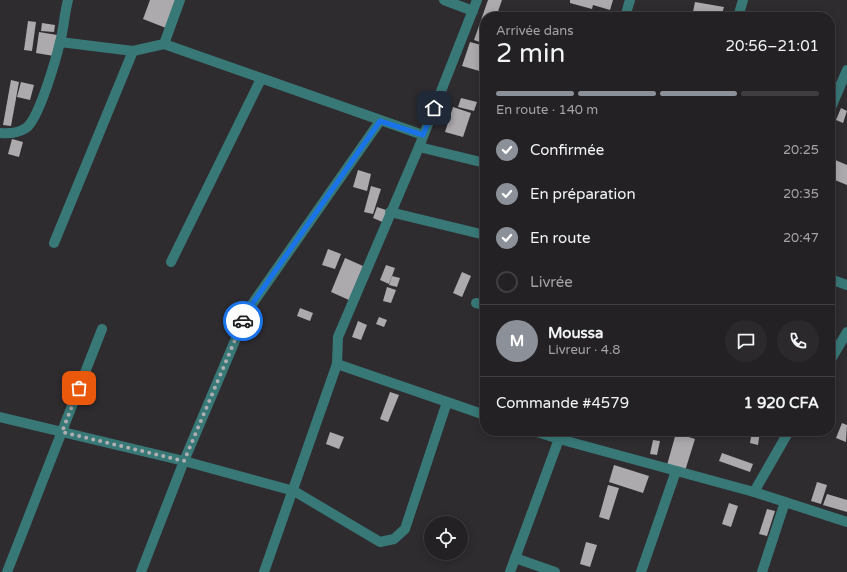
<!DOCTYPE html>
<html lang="fr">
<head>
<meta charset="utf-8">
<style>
	body { margin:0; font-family:"Varela Round",sans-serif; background:#2b292c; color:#f1f3f6; height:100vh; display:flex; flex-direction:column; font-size:15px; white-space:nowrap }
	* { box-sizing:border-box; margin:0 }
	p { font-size:13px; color:#a3a3a6 }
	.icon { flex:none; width:22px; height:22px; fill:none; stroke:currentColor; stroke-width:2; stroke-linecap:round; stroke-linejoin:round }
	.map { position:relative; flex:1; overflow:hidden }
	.details { position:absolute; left:480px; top:12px; width:355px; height:424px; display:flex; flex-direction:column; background:#232124; border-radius:16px; box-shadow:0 2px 10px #0003,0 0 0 1px #403e41 }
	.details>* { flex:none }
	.tools { position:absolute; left:424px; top:516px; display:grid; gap:8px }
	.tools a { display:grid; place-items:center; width:44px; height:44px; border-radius:50%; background:#232124; box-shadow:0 2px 10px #0003,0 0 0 1px #403e41; font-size:20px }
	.pin { position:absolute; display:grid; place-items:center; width:34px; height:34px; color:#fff; margin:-17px; border-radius:8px; box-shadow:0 2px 6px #0006 }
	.courier { position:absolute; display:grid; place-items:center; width:40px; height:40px; margin:-20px; border:3px solid #1a73e8; border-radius:50%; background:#fff; color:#222; box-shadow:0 1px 5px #0007 }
	.headline em { font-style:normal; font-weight:600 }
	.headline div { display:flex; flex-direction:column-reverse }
	.headline { display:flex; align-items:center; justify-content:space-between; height:68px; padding:0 16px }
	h1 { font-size:26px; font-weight:600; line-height:30px }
	.bar { display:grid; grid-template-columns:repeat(4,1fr); gap:6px 4px; align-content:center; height:48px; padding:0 16px }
	.bar i { height:5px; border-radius:3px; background:#403e41 }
	.bar .active { background:#8c9099 }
	.bar p { grid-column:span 4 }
	.line { display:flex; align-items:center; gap:10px; padding:0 16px; border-top:1px solid #403e41 }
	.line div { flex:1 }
	.round { display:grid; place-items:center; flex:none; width:42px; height:42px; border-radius:21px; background:#2b292c }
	ol { padding:0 16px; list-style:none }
	li { display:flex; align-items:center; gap:12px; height:44px }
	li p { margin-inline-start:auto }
	li .icon { padding:4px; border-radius:50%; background:#8c9099; color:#fff; stroke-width:4 }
	li:last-child { color:#a3a3a6 }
	li i { width:22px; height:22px; border:2px solid #403e41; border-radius:50% }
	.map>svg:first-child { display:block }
	.building { fill:#adaaae }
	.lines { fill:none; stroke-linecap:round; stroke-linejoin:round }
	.minor { stroke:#387978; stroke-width:10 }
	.done { stroke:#b0aeb1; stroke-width:4; stroke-dasharray:0 7.2 }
	.route { stroke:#1a73e8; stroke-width:5 }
</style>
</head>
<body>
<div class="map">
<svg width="847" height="572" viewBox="0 0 847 572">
	<rect width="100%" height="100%" fill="#2f2c30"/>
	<!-- building -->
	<g class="building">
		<polygon points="150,0 177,0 166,28 143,19"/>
		<polygon points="488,0 502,0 496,17 485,17 485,44 474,40"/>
		<polygon points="570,0 613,0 610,10 593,5 592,9 570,3"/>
		<polygon points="695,2 724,7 721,17 692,17"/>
		<polygon points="28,21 36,22 32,51 24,50"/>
		<polygon points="42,23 55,25 54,32 41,31"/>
		<polygon points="39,32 57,35 54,56 36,53"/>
		<polygon points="470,42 485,46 485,69 483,72 462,66"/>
		<polygon points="11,80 19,82 11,126 3,125"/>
		<polygon points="21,82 34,85 30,100 17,97"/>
		<polygon points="461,98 477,102 474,111 458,107"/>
		<polygon points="453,107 471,113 463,137 445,132"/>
		<polygon points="841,108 847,111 843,123 836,120"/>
		<polygon points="12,139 23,142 19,157 8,154"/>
		<polygon points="833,159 847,165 847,185 830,178 830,167"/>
		<polygon points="358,170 371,174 367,191 353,187"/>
		<polygon points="371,186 381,189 373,214 364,212"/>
		<polygon points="377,207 389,211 385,223 373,218"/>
		<polygon points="328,249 341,254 335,269 322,265"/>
		<polygon points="345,258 363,266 349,300 331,292"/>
		<polygon points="386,265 395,268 389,284 380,280"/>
		<polygon points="462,272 471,276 462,297 453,293"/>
		<polygon points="392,276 400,278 397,287 389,285"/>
		<polygon points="387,287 396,290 391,303 383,301"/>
		<polygon points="300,308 313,313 310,321 297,316"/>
		<polygon points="379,317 387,320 384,327 376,324"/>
		<polygon points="358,321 367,325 361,340 352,337"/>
		<polygon points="390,392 399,395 388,422 380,419"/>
		<polygon points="842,423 847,425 846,442 836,438"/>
		<polygon points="752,431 760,431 758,445 750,443"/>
		<polygon points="330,432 344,437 339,449 326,444"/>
		<polygon points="676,433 695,439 685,471 667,465"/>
		<polygon points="653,440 660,441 657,455 650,454"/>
		<polygon points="722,453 753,464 750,472 719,461"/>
		<polygon points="614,465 649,476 643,493 609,482"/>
		<polygon points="817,482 827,485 821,504 811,501"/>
		<polygon points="608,485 619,488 609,520 599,517"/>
		<polygon points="827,494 847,500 847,512 823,505"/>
		<polygon points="729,503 738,506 731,527 722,524"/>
		<polygon points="767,509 775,511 767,536 759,534"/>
		<polygon points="586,542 597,545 590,567 580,564"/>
	</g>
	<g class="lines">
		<!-- minor -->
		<g class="minor">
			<polyline points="444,0 473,11"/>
			<polyline points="625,17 630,0"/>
			<polyline points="738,17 743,0"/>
			<polyline points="60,42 133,51 164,44 180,0"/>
			<polyline points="164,44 423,135"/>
			<polyline points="830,110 847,70"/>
			<path d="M0,133C9,134 18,133 26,128C39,119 56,59 60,42C64,28 64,15 68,0"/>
			<polyline points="419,147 485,163"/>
			<polyline points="390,212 485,235"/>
			<polyline points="54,243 133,51"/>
			<polyline points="171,262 261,79"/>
			<polyline points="830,279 847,285"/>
			<polyline points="476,303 485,305"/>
			<polyline points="830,361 847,332"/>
			<polyline points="337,364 485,415"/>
			<polyline points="0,417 184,461 294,491 380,542 394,539 405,529 447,402"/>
			<polyline points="534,431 559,439 754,492 847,522"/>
			<polyline points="754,492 789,431"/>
			<polyline points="515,558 555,572"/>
			<polyline points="7,572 102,329"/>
			<polyline points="141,572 184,461 248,310 380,121"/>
			<polyline points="264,572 337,364 338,337 419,147 477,0"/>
			<polyline points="510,572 559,439"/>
			<polyline points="641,572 676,471"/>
			<polyline points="762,572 785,502"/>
		</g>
	</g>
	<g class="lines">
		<!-- done -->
		<polyline class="done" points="79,388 62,432 184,461 243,321"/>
		<!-- route -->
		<polyline class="route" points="243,321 248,310 380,121 423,135 434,108"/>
	</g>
</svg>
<div class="tools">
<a><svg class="icon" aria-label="locate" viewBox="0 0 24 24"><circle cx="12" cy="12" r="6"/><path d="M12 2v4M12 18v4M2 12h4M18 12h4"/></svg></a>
</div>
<div class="pin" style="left:79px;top:388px;background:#ea580c"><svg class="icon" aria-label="bag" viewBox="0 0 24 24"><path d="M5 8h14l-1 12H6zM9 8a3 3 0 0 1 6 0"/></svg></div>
<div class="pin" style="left:434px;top:108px;background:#1f2937"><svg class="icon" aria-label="home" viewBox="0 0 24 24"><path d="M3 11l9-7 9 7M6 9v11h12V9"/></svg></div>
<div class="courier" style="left:243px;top:321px"><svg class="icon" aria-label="car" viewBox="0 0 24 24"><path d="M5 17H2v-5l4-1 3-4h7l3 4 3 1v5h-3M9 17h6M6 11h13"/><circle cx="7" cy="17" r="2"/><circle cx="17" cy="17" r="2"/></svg></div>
<section class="details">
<div class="headline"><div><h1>2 min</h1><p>Arrivée dans</p></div><em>20:56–21:01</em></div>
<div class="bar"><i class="active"></i><i class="active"></i><i class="active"></i><i></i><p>En route · 140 m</p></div>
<ol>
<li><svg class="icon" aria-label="check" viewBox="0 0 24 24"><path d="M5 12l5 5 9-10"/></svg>Confirmée<p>20:25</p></li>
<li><svg class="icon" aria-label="check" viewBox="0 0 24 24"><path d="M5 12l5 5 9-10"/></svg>En préparation<p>20:35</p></li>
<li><svg class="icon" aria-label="check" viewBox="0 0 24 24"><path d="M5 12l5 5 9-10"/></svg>En route<p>20:47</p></li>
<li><i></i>Livrée</li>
</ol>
<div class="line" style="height:72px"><b class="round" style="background:#8c9099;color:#fff">M</b><div><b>Moussa</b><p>Livreur · 4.8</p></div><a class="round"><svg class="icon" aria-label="chat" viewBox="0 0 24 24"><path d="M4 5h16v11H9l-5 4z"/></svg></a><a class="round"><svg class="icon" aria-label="phone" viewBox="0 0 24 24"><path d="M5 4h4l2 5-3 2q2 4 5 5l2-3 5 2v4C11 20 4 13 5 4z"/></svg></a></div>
<div class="line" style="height:52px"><div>Commande #4579</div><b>1 920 CFA</b></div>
</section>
</div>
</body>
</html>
